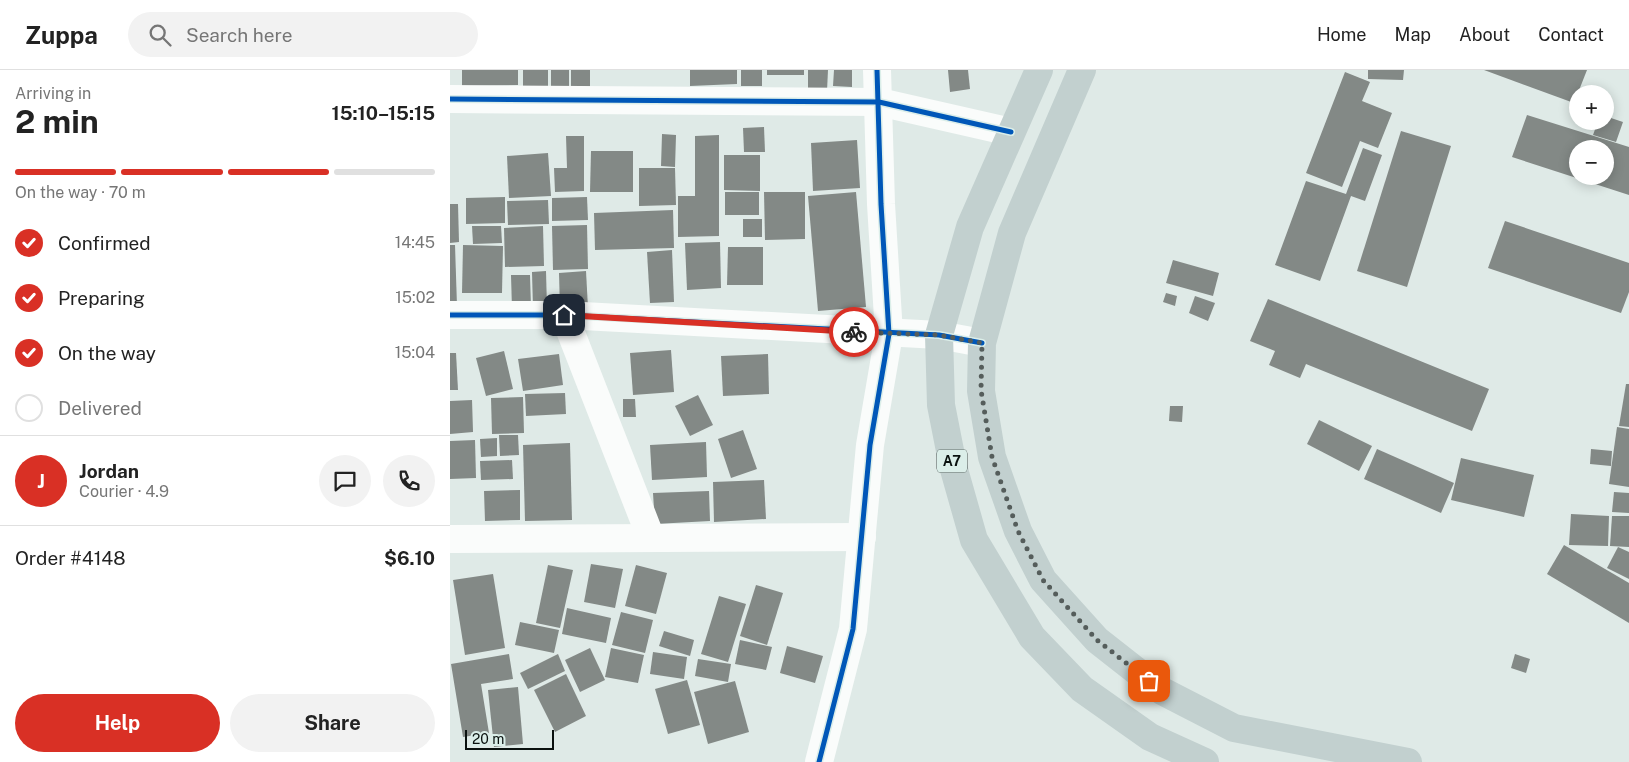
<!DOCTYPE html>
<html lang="en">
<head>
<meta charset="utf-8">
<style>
	body { margin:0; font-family:"Public Sans",sans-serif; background:#f2f2f2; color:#222; height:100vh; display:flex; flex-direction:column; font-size:19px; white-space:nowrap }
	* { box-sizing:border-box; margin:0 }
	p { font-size:16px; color:#767676 }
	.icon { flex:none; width:28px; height:28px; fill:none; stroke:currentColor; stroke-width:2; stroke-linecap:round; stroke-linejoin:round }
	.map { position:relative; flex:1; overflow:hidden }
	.sheet { display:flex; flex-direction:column; background:#fff; width:450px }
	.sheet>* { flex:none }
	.tools { position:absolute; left:1119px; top:15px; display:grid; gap:10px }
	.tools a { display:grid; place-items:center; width:45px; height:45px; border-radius:50%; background:#fff; box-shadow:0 2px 12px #0003; font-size:25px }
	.scale { position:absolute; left:15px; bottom:12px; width:89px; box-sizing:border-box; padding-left:5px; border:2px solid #0a110f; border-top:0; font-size:14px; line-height:18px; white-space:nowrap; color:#0a110f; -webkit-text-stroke:4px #dbeee9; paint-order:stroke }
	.pin { position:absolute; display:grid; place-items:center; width:42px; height:42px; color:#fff; margin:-21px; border-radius:10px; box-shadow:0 2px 8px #0006 }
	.courier { position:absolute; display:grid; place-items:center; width:50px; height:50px; margin:-25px; border:4px solid #d93025; border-radius:50%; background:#fff; color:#222; box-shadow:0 1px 6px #0007 }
	.summary em { font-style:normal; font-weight:700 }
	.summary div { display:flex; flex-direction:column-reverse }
	.summary { display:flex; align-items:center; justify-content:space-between; height:85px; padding:0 15px }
	h1 { font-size:32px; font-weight:700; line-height:38px }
	.bar { display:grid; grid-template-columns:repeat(4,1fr); gap:8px 5px; align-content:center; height:60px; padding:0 15px }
	.bar i { height:6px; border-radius:4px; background:#e0e0e0 }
	.bar .current { background:#d93025 }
	.bar p { grid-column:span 4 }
	.line { display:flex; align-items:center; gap:12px; padding:0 15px; border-top:1px solid #e0e0e0 }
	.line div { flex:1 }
	.round { display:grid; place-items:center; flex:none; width:52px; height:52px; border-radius:26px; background:#f2f2f2 }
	ol { padding:0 15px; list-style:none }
	li { display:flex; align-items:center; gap:15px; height:55px }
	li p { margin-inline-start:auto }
	li .icon { padding:5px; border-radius:50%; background:#d93025; color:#fff; stroke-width:4 }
	li:last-child { color:#767676 }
	li i { width:28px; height:28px; border:2px solid #e0e0e0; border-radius:50% }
	.cta { display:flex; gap:10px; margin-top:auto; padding:10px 15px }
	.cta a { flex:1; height:58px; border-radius:30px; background:#d93025; color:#fff; font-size:20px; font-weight:700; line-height:58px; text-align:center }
	.cta a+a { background:#f2f2f2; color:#222 }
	header { display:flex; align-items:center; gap:30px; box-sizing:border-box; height:70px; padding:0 25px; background:#fff; border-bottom:1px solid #e0e0e0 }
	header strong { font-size:24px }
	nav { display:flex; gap:28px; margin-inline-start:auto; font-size:18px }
	.search { width:350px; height:45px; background:#f2f2f2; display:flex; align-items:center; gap:12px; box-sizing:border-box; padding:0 18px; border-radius:28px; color:#767676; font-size:19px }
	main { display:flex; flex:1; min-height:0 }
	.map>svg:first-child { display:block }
	.building { fill:#838986; fill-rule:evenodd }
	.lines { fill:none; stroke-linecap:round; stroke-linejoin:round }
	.minor { stroke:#fafcfb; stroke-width:28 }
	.highway { stroke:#c2d0cf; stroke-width:28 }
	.cycleway-casing { stroke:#dbeee9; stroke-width:8 }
	.cycleway { stroke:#0057b8; stroke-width:5 }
	.done { stroke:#555d5b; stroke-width:5; stroke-dasharray:0 9 }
	.route { stroke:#d93025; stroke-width:6 }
	.labels { text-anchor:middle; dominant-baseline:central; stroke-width:5; stroke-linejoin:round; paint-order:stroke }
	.shield { fill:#dbeee9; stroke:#495350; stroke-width:1 }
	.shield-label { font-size:14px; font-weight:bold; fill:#0a110f }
</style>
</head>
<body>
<header>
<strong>Zuppa</strong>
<div class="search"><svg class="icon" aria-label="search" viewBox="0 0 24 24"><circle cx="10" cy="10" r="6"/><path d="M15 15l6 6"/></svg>Search here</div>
<nav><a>Home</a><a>Map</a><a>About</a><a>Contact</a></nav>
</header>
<main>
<section class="sheet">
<div class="summary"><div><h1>2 min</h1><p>Arriving in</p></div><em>15:10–15:15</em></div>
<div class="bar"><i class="current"></i><i class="current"></i><i class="current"></i><i></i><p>On the way · 70 m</p></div>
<ol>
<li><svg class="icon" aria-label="check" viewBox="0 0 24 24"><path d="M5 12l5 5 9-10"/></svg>Confirmed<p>14:45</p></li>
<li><svg class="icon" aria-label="check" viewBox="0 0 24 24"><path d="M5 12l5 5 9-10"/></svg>Preparing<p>15:02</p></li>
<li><svg class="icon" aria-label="check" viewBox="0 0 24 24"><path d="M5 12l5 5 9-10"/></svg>On the way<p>15:04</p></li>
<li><i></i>Delivered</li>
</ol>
<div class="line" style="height:90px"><b class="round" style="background:#d93025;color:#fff">J</b><div><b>Jordan</b><p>Courier · 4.9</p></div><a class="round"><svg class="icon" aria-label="chat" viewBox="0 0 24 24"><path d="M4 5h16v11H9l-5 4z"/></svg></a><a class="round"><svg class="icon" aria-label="phone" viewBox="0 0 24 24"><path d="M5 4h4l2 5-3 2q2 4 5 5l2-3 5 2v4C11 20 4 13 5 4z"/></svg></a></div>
<div class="line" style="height:65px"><div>Order #4148</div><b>$6.10</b></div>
<div class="cta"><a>Help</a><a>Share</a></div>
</section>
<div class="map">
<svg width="1179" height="692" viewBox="0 0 1179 692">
	<rect width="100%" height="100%" fill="#dfeae7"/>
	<!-- building -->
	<g class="building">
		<polygon points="12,0 68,0 68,15 12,16"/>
		<polygon points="73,0 98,0 98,16 73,17"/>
		<polygon points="101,0 119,0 119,21 101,20"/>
		<rect x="121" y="0" width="19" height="21"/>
		<polygon points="240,0 287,0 287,14 240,16"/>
		<rect x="291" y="0" width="21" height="16"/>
		<rect x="317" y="0" width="37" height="5"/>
		<polygon points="358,0 378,0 377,21 358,20"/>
		<polygon points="384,0 402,0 402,17 383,16"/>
		<polygon points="498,0 518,0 520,19 500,22"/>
		<polygon points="918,0 954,0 953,10 918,9"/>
		<polygon points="1034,0 1137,0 1124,33"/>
		<polygon points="895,2 920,12 912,31 942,43 928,78 910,71 892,117 856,103"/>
		<path d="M1077,45L1179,77V125L1062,87ZM1128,79H1155V106H1128Z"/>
		<polygon points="1155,46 1173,52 1166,72 1143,65 1148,51 1155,51"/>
		<polygon points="314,57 315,82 294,82 293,58"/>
		<polygon points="951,61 1001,76 957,217 907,201"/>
		<polygon points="212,64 226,65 225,97 211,96"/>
		<polygon points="269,65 269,166 228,167 228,126 245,126 245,66"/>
		<polygon points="116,66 134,66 134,121 105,122 104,98 117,98"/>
		<polygon points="407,70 410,118 363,121 361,73"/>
		<polygon points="913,78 932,85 915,131 901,126 870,211 825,195 856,111 896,124"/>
		<polygon points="141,81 183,81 183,122 140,122"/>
		<polygon points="98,83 101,126 59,128 57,86"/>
		<polygon points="274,85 310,85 310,121 274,120"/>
		<polygon points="189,98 225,98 226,135 189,136"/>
		<rect x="275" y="122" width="34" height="23"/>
		<polygon points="314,122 355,122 355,169 315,170"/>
		<polygon points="406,122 416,237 368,241 358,126"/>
		<polygon points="55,127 55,153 16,154 16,128"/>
		<polygon points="137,127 138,150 102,151 102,128"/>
		<polygon points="98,130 99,154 58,155 57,131"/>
		<polygon points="0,134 8,134 9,172 0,173"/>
		<polygon points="223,140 224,178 145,180 144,143"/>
		<rect x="293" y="149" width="19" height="18"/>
		<polygon points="1055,151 1179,193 1179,222 1171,243 1038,198"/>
		<polygon points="137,155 138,199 103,200 102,156"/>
		<polygon points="22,156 51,156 52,173 23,174"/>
		<polygon points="93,156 94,196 55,197 54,158"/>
		<polygon points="270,172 271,218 237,220 235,173"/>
		<polygon points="0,175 5,175 7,236 0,236"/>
		<polygon points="13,175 53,176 52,223 12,223"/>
		<polygon points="278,177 313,177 313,215 277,215"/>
		<polygon points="222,180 224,232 200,233 197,182"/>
		<polygon points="723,190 769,203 763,226 716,213"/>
		<polygon points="96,201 97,238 83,239 82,202"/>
		<polygon points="136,201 138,238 110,239 109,203"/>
		<polygon points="61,205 80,205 81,238 62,239"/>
		<polygon points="716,223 727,226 725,236 713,232"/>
		<polygon points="745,226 765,233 758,251 739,243"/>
		<polygon points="818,229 1039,319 1022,361 856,294 850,308 819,295 825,281 800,271"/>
		<polygon points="221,280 224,322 183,325 180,283"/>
		<polygon points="54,281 63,319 36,326 26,288"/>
		<polygon points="0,283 6,283 8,320 0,320"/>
		<polygon points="109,284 113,315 73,321 68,289"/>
		<polygon points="318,284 319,324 273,326 271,286"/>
		<polygon points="1176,314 1179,314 1179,357 1169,356"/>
		<polygon points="115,323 116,344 76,346 75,324"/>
		<polygon points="248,325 263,355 240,366 225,336"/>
		<polygon points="73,327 74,363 42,364 41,328"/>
		<polygon points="173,329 185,329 186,347 173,347"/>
		<polygon points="22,330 23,362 0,364 0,331"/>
		<polygon points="720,336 733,336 732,352 719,351"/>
		<polygon points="869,350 922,376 909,401 857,374"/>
		<polygon points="1167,357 1179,359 1179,417 1159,414"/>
		<polygon points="293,360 307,399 281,408 268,369"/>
		<polygon points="49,365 68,365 69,385 50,386"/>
		<polygon points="47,368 47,386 31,387 30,369"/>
		<polygon points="25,370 26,408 0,409 0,371"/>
		<polygon points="256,372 257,407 202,410 200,375"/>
		<polygon points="120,373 122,450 75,451 73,375"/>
		<polygon points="927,379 1004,413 991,443 914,409"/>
		<polygon points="1141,379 1162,381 1161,396 1140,394"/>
		<polygon points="1011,388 1084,405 1074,447 1001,430"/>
		<polygon points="62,390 63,409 31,410 30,391"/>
		<polygon points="314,410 316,449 264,452 263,412"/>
		<polygon points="70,420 70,450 35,451 34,421"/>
		<polygon points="259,421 260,451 205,454 203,423"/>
		<polygon points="1164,422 1179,423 1179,443 1162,442"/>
		<polygon points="1121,444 1159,446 1158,476 1119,475"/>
		<polygon points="1162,446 1179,446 1179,477 1160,476"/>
		<polygon points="1114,475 1179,513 1179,553 1097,504"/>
		<polygon points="1168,477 1179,482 1179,509 1157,498"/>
		<polygon points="141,494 173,499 165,538 134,532"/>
		<polygon points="98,495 123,500 110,558 86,553"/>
		<polygon points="186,495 217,503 206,544 175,536"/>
		<polygon points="43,504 55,578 15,585 3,510"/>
		<polygon points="306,515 333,523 317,575 290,566"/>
		<polygon points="269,526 296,534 278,592 251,584"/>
		<polygon points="117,538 161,548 156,573 112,564"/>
		<polygon points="171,542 203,550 195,583 162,575"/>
		<polygon points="70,552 109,560 104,583 65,575"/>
		<polygon points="214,561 244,570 240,586 209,576"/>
		<polygon points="290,570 322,577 316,600 285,594"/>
		<polygon points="337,576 373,586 365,613 330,603"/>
		<polygon points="140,578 155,610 130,622 115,590"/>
		<polygon points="161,578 194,585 188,613 155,607"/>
		<polygon points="203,582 237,587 234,609 200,604"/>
		<polygon points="59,584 63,609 31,614 39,663 13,667 1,594"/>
		<polygon points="108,584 115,601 78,619 70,603"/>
		<polygon points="1065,584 1080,589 1076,603 1061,598"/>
		<polygon points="248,589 281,594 278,612 245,606"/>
		<polygon points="116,604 136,646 105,662 84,620"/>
		<polygon points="237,610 250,655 218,664 205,619"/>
		<polygon points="285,611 299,662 258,674 244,622"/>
		<polygon points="68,617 73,674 44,677 38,620"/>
	</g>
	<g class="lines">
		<!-- minor -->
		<g class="minor">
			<polyline points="0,29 429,32 561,62"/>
			<polyline points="0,245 114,245 489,265 532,273"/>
			<polyline points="114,245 201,468"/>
			<polyline points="0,469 412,467"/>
			<polyline points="369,692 403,559 420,375 439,264 431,134 427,0"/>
		</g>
		<!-- highway -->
		<g class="highway">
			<polyline points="589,0 520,157 489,265 491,335 503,396 524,470 582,567 632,619 700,667 755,692"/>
			<polyline points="632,0 562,163 532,273 531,321 542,387 568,461 593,510 647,570 712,621 784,658 958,692"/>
		</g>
		<!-- cycleway casing -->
		<g class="cycleway-casing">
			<g id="cycleway">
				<polyline points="0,29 429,32 561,62"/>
				<polyline points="0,245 114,245 489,265 532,273"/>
				<polyline points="369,692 403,559 420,375 439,264 431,134 427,0"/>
			</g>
		</g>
		<!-- cycleway -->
		<use href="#cycleway" class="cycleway"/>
	</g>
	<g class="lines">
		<!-- done -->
		<polyline class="done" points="404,262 489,265 532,273 531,320 542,387 568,461 593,510 647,570 699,611"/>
		<!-- route -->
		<polyline class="route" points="114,245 404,262"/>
	</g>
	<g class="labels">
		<!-- shield labels -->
		<rect class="shield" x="487" y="379.5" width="30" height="23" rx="4"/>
		<g class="shield-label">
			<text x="502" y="391">A7</text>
		</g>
	</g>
</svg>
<div class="tools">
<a>+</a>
<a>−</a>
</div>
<div class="scale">20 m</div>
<div class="pin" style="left:699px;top:611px;background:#ea580c"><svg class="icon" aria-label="bag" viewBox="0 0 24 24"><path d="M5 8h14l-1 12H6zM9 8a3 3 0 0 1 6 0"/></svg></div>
<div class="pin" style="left:114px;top:245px;background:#1f2937"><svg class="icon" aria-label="home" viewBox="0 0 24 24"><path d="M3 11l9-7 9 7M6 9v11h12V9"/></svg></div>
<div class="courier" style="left:404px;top:262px"><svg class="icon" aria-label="bike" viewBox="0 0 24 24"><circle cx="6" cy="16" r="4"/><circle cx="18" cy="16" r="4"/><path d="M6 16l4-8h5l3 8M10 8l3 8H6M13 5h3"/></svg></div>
</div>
</main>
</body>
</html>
